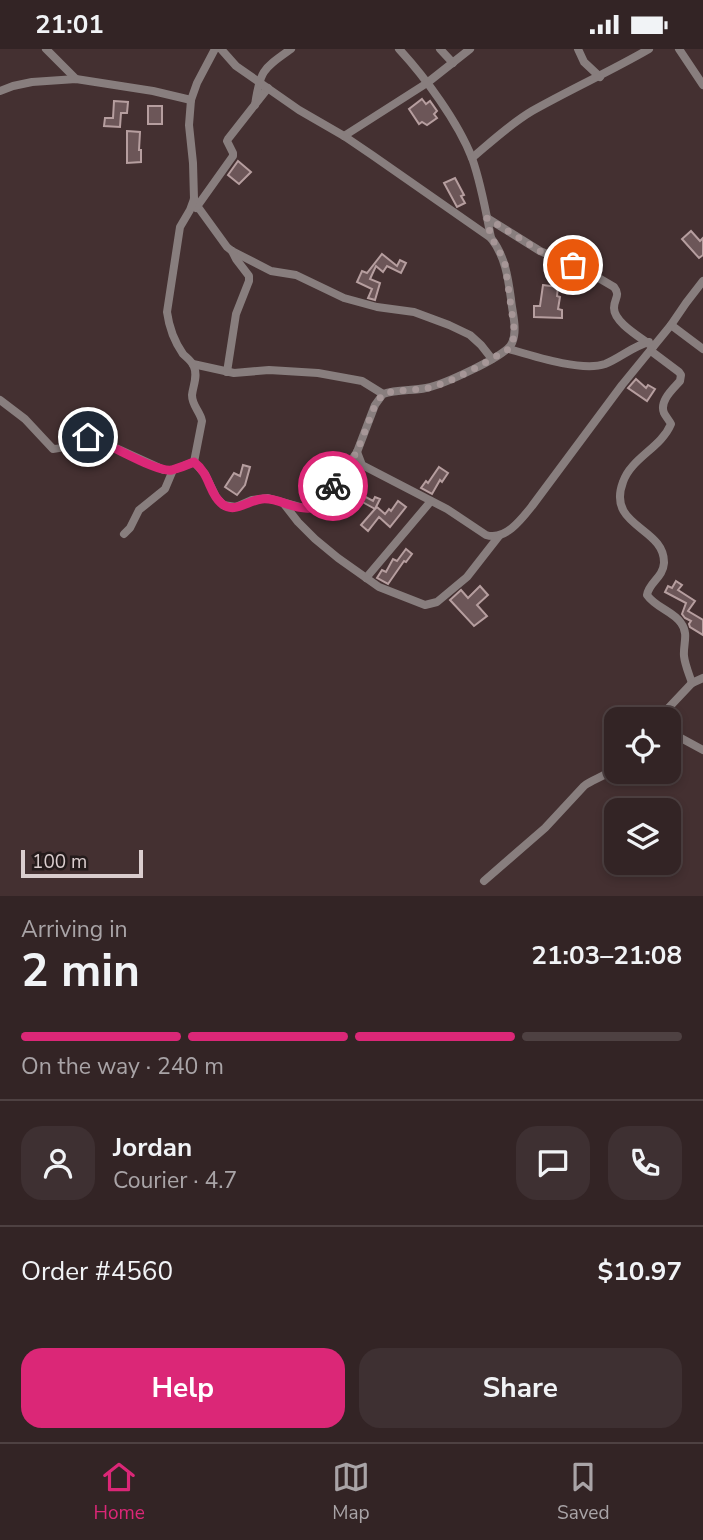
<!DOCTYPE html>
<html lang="en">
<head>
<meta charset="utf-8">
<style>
	body { margin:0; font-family:"Nunito Sans",sans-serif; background:#3e3032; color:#f1f3f6; height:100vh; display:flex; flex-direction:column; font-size:26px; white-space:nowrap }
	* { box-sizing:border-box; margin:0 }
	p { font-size:23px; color:#a9a4a7 }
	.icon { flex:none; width:38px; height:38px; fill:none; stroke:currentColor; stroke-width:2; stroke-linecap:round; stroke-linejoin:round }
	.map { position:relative; height:847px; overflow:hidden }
	.drawer { display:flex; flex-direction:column; background:#332425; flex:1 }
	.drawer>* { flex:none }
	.buttons { position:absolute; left:604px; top:658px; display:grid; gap:14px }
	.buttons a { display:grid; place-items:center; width:77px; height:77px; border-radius:14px; background:#332425; box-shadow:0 4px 10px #0003,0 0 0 2px #4e4142; font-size:35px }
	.scale { position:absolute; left:21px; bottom:18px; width:122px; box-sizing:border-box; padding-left:7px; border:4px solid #dacdce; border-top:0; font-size:19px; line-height:24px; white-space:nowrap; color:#dacdce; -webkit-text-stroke:5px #241b1b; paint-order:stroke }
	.pin { position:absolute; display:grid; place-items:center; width:60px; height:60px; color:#fff; margin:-30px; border:4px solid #fff; border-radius:50%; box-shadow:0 2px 7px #0007 }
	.courier { position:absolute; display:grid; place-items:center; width:70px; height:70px; margin:-35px; border:5px solid #db2777; border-radius:50%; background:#fff; color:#222; box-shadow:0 2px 9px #0007 }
	.overview em { font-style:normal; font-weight:700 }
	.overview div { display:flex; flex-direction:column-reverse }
	.overview { display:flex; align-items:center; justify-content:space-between; height:119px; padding:0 21px }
	h1 { font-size:46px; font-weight:700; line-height:52px }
	.bar { display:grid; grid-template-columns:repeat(4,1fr); gap:10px 7px; align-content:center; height:84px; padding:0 21px }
	.bar i { height:9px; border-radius:5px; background:#4e4142 }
	.bar .on { background:#db2777 }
	.bar p { grid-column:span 4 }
	.line { display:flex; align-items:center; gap:18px; padding:0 21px; border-top:2px solid #4e4142 }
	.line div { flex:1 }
	.round { display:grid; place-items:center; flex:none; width:74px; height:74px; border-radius:21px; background:#3e3032 }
	.button { display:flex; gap:14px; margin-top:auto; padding:14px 21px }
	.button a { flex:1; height:80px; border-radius:21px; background:#db2777; color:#fff; font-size:28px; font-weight:700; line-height:80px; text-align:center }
	.button a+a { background:#3e3032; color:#f1f3f6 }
	.status { display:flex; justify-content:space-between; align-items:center; height:49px; padding:0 35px; background:#332425; direction:ltr }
	.status svg { height:19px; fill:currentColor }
	.menu { display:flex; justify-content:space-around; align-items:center; height:98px; border-top:2px solid #4e4142; background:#332425; font-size:19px; color:#a9a4a7 }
	.menu a { display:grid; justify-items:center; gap:4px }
	.menu .on { color:#db2777 }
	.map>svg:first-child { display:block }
	.building { fill:#6c5658; stroke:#b69e9f; stroke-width:2 }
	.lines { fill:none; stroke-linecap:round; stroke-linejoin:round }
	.street { stroke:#887e7e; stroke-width:8 }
	.done { stroke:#a69697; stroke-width:7; stroke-dasharray:0 12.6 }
	.route { stroke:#db2777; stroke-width:9 }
</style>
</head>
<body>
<div class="status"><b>21:01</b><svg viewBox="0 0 49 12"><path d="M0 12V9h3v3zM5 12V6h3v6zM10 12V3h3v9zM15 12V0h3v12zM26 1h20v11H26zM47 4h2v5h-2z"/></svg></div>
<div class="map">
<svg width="703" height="847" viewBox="0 0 703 847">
	<rect width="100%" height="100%" fill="#443031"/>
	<!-- building -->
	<g class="building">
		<polygon points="422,50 426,55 430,52 437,62 434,65 437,69 427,76 422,73 419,75 409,60"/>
		<polygon points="114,52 128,53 127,64 121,64 120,78 104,77 105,69 113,69"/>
		<rect x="148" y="57" width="14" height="18"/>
		<polygon points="127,82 140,83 139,101 141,101 141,113 127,114"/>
		<polygon points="238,112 251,123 239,135 228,126"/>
		<polygon points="455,129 464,146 461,147 465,154 457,158 444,134"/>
		<polygon points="691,182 700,192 703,189 703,206 699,209 682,190"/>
		<polygon points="382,205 397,217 400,211 406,214 401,224 387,217 383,223 376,217 370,230 380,234 375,251 368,249 372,240 357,233 362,222 367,224"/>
		<polygon points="543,236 558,238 557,247 560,248 558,260 562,261 562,269 534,268 534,257 540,257"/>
		<polygon points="636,330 646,339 648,336 655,340 647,352 628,339"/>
		<polygon points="243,416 250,418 245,436 237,446 225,438 234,424 240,427"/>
		<polygon points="439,418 448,424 442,433 440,431 432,445 421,439 426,432 428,434"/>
		<polygon points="360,445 373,452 375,448 380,450 375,460 377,458 385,465 389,460 391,462 398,452 406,458 390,478 379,468 368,482 361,476 375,460 357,450"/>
		<polygon points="406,500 412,505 406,513 404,512 388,535 377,529 382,521 386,523 393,510 397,512"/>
		<polygon points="676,532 682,536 678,541 695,552 688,562 703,571 703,586 690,578 689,575 691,572 685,569 682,565 686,554 665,543 668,537 672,539"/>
		<polygon points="480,537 488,546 477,556 487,567 474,577 450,551 461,541 468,549"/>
	</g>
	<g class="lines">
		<!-- street -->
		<g class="street">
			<polyline points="46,0 76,30"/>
			<path d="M399,0C425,28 458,73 472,109C481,134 486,163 491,189"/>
			<polyline points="440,0 453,14"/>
			<polyline points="578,0 584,13 600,28"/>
			<polyline points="679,0 703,36"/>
			<polyline points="0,42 13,37 32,33 76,30 153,42 191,51"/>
			<path d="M255,56C260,21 263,20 291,0"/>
			<polyline points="344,87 427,34 470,0"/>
			<path d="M472,109C491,93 510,75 532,62C571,40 611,22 649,0"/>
			<polyline points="194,150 198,158 227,198 232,202 271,222 296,226 344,249 377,258 414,263 449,276 470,286 481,296 492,310"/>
			<polyline points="196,159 233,107 233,104 227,92 228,90 268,39"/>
			<path d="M487,169L540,202L585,221L614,238C621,247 614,249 614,259C614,274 642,289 653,298"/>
			<polyline points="671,276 703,300"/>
			<path d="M509,300C533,307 582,323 605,315C620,309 633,297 649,293"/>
			<path d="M651,302L679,323L681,326L680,332C673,340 659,352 664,364C666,368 669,371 671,375C661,399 631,409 623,433C606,478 665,478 664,514C663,529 649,533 647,546C656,559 673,562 681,574C689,585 683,595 684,607C685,616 689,625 692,634"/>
			<polyline points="193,315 234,324 269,321 318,324 362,332 383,345"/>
			<polyline points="227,323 236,265 249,232 249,227 236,210 232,202"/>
			<path d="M0,351L25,370L53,400C73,399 76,386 98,391L164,421H173L194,413L205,425L216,448L223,456L236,458L252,451L268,449L304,459L318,456L326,449L357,403L375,356L383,345C398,340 412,342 426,339C442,336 507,307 512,294C518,281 512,263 511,250C508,228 505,207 491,189L372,106L344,87L299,61L236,17L221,0"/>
			<path d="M357,403L362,416L447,460L486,486C505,492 521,471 532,457L622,336L671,276L686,254L703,232"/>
			<path d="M194,413L202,372C200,362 192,357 192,346C193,337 198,327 194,318C192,312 187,309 183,305C174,292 169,278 167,263L180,178L190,161L194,150L193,114L189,76L191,51L197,34L215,0"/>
			<polyline points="284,455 298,473 315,490 338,509 379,538 425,556 437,553 467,528 499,487"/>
			<polyline points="124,485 130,479 139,461 165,440 173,421"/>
			<polyline points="366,529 431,452"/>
			<polyline points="658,670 692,634 703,629"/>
			<polyline points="668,682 703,701"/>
			<path d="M484,832L545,779L584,737C594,729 609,727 616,716"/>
		</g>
	</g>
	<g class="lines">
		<!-- done -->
		<path class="done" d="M333,437L357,403L375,356L383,345C398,340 413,342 428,339C456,332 484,314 509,300L515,286L505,215L497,197L491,189L487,169L540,202L573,216"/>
		<!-- route -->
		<path class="route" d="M88,388C108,393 156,424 172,421C179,419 187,416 194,413C210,425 209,444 221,454C234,466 248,451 262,450C278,448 293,461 310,459C322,457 328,446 333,437"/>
	</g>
</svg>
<div class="buttons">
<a><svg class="icon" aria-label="locate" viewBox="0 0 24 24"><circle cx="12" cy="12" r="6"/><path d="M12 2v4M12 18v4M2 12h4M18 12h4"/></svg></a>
<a><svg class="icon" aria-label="layers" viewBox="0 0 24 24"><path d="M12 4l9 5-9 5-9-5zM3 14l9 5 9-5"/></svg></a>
</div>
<div class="scale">100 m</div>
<div class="pin" style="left:573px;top:216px;background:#ea580c"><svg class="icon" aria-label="bag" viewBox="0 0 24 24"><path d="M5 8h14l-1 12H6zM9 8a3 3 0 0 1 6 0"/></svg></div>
<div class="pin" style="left:88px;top:388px;background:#1f2937"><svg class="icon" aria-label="home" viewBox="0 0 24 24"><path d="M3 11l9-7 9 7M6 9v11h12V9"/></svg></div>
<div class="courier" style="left:333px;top:437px"><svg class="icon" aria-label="bike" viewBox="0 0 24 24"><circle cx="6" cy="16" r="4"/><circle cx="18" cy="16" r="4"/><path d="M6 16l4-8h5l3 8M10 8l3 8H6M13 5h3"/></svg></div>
</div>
<section class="drawer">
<div class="overview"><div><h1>2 min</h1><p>Arriving in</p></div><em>21:03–21:08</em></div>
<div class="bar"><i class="on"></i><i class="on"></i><i class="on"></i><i></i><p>On the way · 240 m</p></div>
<div class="line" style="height:126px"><a class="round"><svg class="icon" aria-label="person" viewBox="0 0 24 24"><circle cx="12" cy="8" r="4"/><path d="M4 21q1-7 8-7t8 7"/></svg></a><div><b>Jordan</b><p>Courier · 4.7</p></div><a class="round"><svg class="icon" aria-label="chat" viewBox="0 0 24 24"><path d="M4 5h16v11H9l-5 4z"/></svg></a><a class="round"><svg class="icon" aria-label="phone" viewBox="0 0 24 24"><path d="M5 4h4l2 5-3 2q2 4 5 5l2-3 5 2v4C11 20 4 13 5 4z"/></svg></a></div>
<div class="line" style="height:91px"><div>Order #4560</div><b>$10.97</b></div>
<div class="button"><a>Help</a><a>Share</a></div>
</section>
<nav class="menu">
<a class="on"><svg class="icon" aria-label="home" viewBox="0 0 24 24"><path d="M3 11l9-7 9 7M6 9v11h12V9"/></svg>Home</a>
<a><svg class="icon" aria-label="map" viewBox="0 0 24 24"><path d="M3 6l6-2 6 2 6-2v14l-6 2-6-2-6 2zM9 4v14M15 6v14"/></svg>Map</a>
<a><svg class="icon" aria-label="saved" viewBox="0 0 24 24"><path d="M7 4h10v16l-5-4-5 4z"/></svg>Saved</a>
</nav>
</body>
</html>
